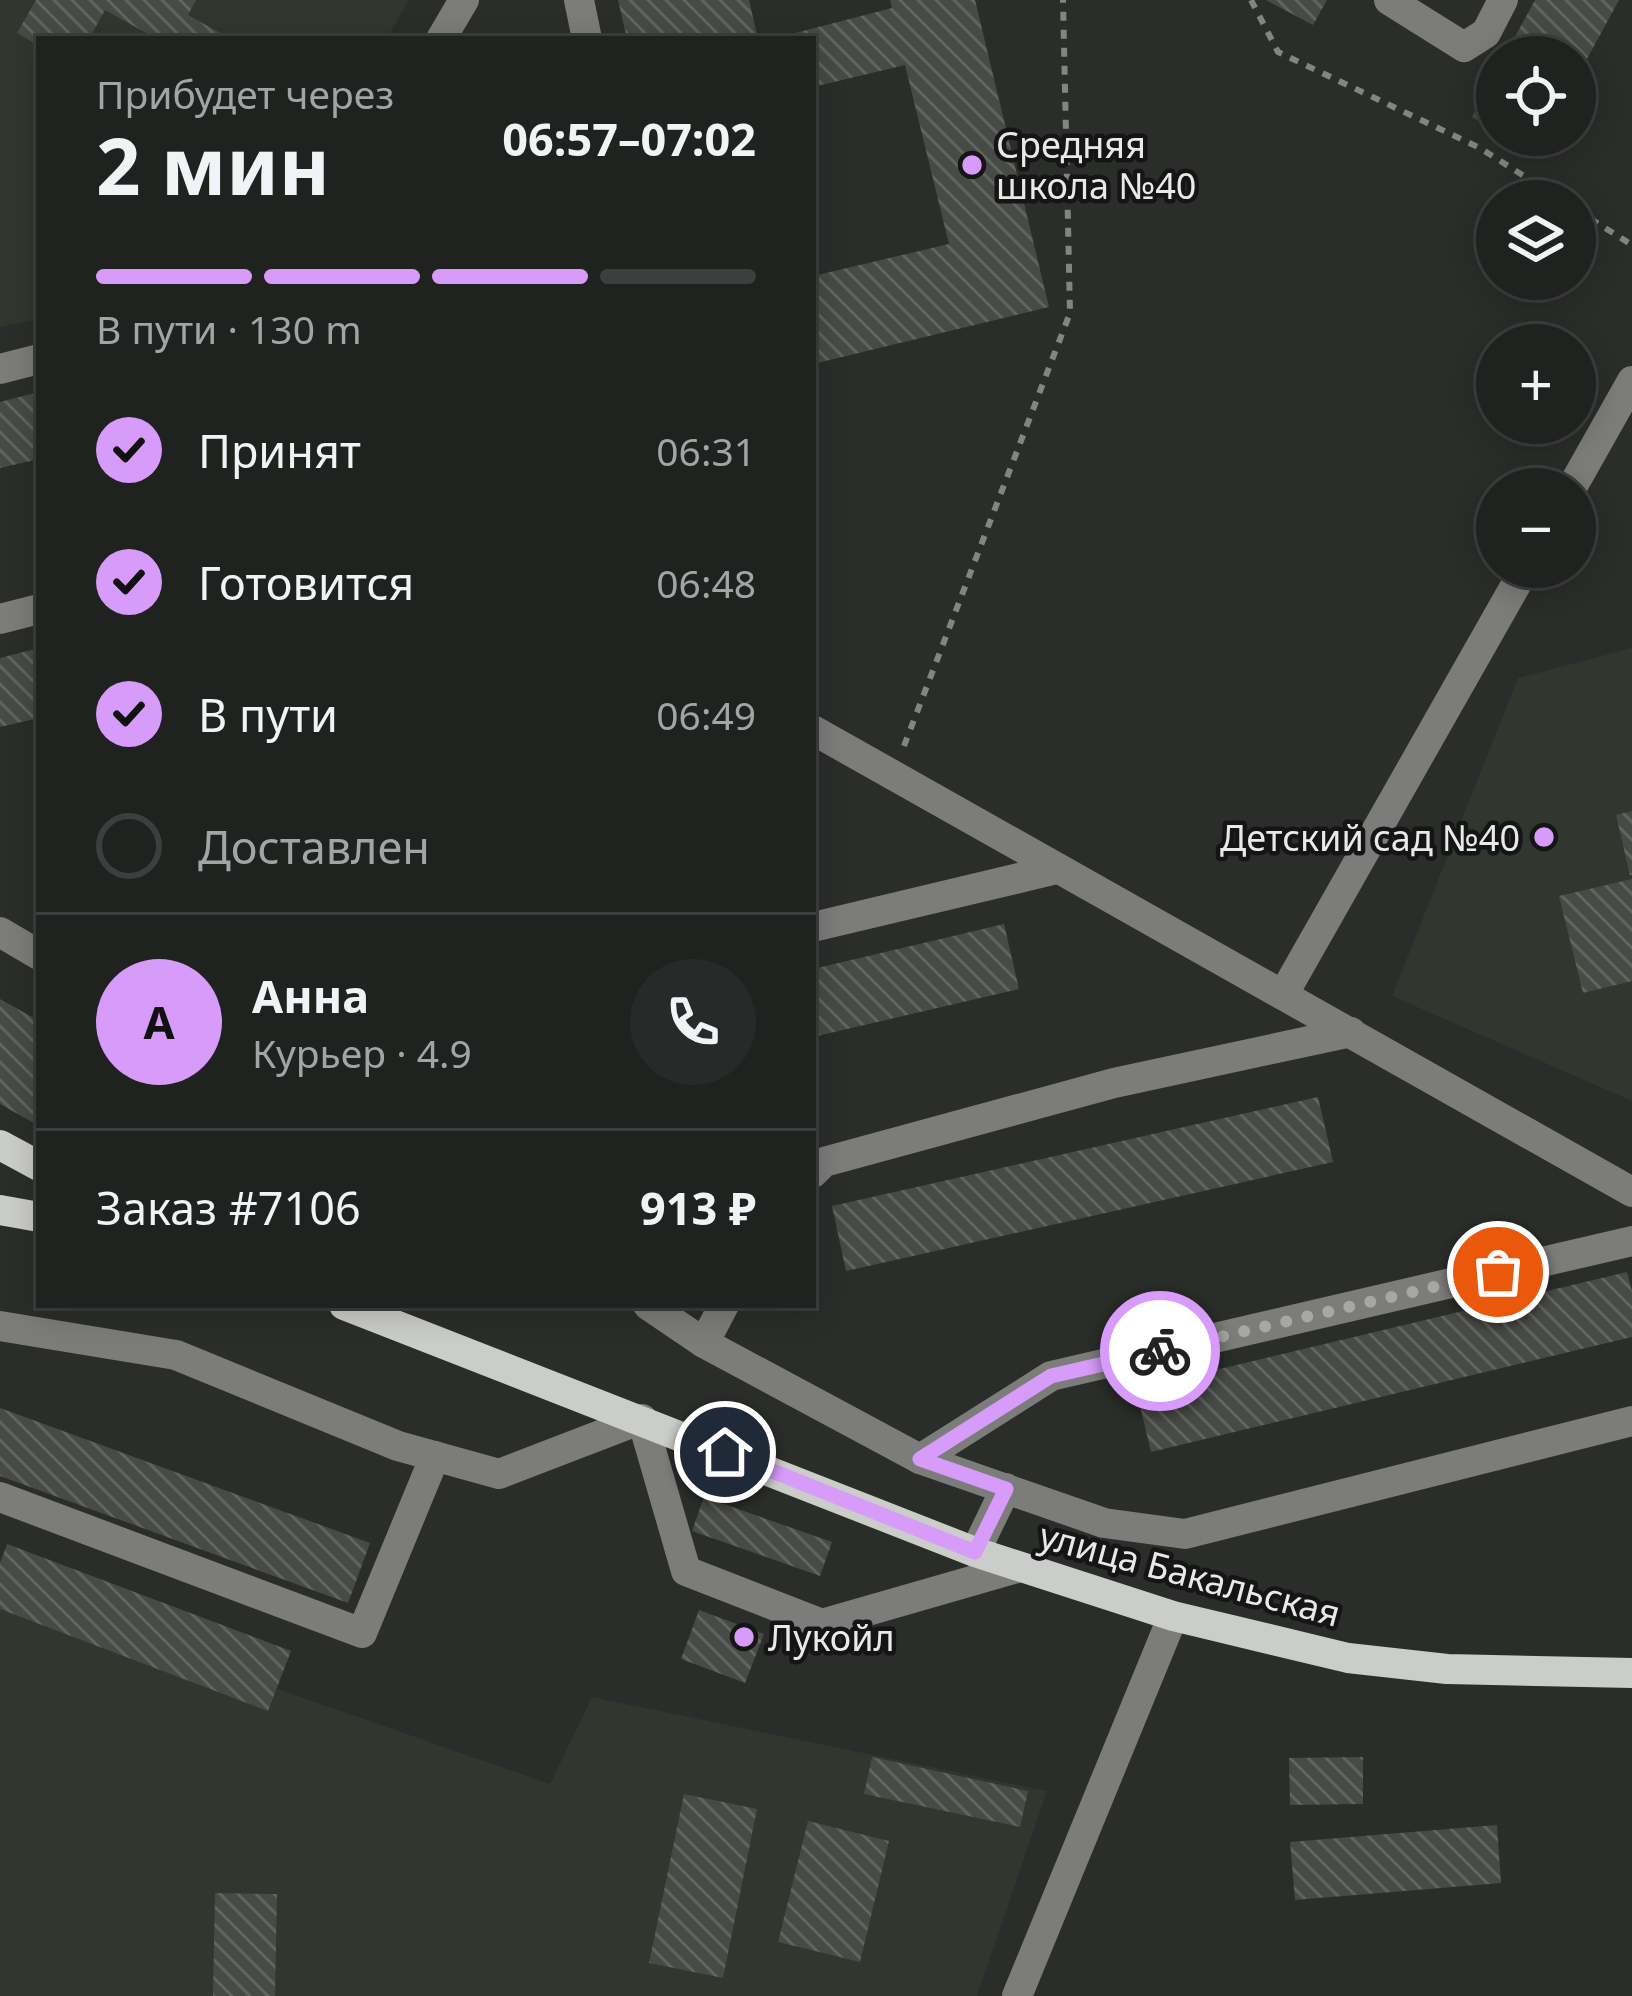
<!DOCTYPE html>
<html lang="ru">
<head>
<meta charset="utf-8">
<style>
	body { margin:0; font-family:"Noto Sans",sans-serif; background:#282a29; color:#f1f3f6; height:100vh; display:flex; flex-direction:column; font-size:45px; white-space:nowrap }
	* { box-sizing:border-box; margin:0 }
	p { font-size:39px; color:#a2a4a5 }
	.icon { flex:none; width:66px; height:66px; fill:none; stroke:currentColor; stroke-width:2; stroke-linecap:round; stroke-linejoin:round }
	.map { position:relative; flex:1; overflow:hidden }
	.side { position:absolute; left:36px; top:36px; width:780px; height:1272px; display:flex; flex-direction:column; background:#202220; border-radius:0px; box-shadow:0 6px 30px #0003,0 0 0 3px #3d3f3e }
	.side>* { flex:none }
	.controls { position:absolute; left:1476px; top:36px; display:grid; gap:24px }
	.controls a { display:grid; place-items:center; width:120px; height:120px; border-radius:50%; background:#202220; box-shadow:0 6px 30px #0003,0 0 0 3px #3d3f3e; font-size:60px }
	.pin { position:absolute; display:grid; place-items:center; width:102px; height:102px; color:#fff; margin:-51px; border:6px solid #fff; border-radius:50%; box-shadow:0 3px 12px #0007 }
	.courier { position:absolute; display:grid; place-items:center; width:120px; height:120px; margin:-60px; border:9px solid #d79bf9; border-radius:50%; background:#fff; color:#222; box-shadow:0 3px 15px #0007 }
	.overview em { font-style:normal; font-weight:700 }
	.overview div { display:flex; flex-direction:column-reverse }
	.overview { display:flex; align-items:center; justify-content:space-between; height:204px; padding:0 60px }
	h1 { font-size:78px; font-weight:700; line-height:90px }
	.bar { display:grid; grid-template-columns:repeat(4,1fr); gap:18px 12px; align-content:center; height:144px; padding:0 60px }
	.bar i { height:15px; border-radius:9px; background:#3d3f3e }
	.bar .on { background:#d79bf9 }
	.bar p { grid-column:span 4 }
	.line { display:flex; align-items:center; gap:30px; padding:0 60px; border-top:3px solid #3d3f3e }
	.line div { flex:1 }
	.round { display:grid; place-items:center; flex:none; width:126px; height:126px; border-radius:63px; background:#282a29 }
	ol { padding:0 60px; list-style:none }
	li { display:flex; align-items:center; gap:36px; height:132px }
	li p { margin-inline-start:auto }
	li .icon { padding:12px; border-radius:50%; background:#d79bf9; color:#111; stroke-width:4 }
	li:last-child { color:#a2a4a5 }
	li i { width:66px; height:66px; border:6px solid #3d3f3e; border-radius:50% }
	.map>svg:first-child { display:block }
	.built { fill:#31362e }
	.building { fill:url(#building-back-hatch) }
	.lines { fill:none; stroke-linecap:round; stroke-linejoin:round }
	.path { stroke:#838583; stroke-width:6; stroke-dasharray:9 9; stroke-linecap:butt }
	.minor { stroke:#7c7d7b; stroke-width:30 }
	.major { stroke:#cbcdca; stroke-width:30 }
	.done { stroke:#a6a8a6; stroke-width:12; stroke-dasharray:0 21.6 }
	.route { stroke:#d79bf9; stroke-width:15 }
	.poi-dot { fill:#d79bf9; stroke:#141514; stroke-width:4.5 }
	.labels { text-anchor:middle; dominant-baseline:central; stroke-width:9; stroke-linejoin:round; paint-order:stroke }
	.poi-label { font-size:36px; fill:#e8eae8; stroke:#141514; text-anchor:start }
	.street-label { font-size:36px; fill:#e8eae8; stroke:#141514 }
</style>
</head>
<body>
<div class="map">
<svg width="1632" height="1996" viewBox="0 0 1632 1996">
	<defs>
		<pattern id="building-back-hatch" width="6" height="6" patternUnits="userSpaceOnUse" patternTransform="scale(3)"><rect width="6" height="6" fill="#484a46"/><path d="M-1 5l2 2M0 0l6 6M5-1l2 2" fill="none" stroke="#626461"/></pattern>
	</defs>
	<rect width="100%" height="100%" fill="#2b2d2a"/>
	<!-- built -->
	<g class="built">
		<polygon points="0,0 409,0 387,39 39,39 39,319 0,327"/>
		<polygon points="1632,648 1632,1101 1392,996 1518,678"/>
		<polygon points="0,1592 550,1784 592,1697 1047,1791 977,1996 0,1996"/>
	</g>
	<!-- building -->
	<g class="building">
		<polygon points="36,0 196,0 188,15 231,39 157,39 105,10 89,39 39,39 39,46 17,33"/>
		<polygon points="618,0 749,0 758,39 627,39"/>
		<polygon points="890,0 975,0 1049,307 813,364 813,276 949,244 905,65 813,87 813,39 772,39 892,8"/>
		<polygon points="1266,0 1327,0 1313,25"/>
		<polygon points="1535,0 1619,0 1575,81 1575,57 1504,57"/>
		<polygon points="1497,71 1497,131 1472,117"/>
		<polygon points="1505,135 1546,135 1537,152"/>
		<polygon points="39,392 39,459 0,468 0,402"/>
		<polygon points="39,648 39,718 0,727 0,658"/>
		<polygon points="1632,811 1632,875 1630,875 1616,815"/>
		<polygon points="1632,879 1632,981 1583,993 1559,896"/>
		<polygon points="1004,924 1019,989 813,1037 813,969"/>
		<polygon points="0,999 39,1021 39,1126 0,1104"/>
		<polygon points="1318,1097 1333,1162 846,1271 832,1206"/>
		<polygon points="1627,1272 1632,1291 1632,1337 1151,1452 1136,1389"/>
		<polygon points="0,1408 370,1543 348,1603 0,1476"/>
		<polygon points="704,1497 832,1542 820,1576 692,1531"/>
		<polygon points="7,1544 291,1651 268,1711 0,1609 0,1563"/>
		<polygon points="699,1610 764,1634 745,1683 681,1659"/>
		<polygon points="872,1757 1028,1791 1020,1827 864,1794"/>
		<polygon points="1363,1757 1363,1804 1290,1805 1289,1758"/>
		<polygon points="684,1794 757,1809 723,1978 649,1963"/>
		<polygon points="808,1821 889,1841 860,1962 778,1942"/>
		<polygon points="1497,1825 1501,1883 1295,1900 1290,1842"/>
		<polygon points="215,1893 277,1894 275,1996 213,1996"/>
	</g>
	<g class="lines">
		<!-- path -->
		<g class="path">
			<polyline points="1251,0 1278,52 1480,148 1563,201"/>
			<polyline points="1575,209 1632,245"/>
			<polyline points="904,746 1070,313 1063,0"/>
		</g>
		<!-- minor -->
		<g class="minor">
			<polyline points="579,0 587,39"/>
			<polyline points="1389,0 1464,47 1486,33 1503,0"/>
			<polyline points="441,39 464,0"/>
			<polyline points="0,369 39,359"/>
			<polyline points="1571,489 1632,381"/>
			<polyline points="0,619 39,609"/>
			<polyline points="813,730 1632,1192"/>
			<polyline points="813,927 1057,869"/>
			<polyline points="0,932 39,955"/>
			<polyline points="1283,995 1526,567"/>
			<polyline points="813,1173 824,1162 1114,1083 1351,1032"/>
			<polyline points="648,1305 704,1343 920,1459 1104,1523 1185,1534 1632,1421"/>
			<polyline points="0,1326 176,1355 398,1446 499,1474 642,1419 686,1571 822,1624 1017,1568"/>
			<polyline points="704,1343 724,1305"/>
			<polyline points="920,1459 1051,1376 1632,1241"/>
			<polyline points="0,1497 362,1633 435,1456"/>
			<polyline points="975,1552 1006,1488"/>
			<polyline points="1017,1996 1173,1616"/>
		</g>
		<!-- major -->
		<g class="major">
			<polyline points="0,1145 39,1166"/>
			<polyline points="0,1210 39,1217"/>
			<polyline points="344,1305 975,1552 1173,1616 1348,1658 1447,1669 1632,1673"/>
		</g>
	</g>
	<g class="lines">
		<!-- done -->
		<polyline class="done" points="1160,1351 1498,1272"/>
		<!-- route -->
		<polyline class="route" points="725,1452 975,1552 1006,1489 920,1459 1051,1376 1160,1351"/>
	</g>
	<!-- markers -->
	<g class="poi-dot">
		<circle cx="972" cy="165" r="12"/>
		<circle cx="1544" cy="837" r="12"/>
		<circle cx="744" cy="1637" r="12"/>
	</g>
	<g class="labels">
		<!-- poi labels -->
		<g class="poi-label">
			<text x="996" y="144">Средняя<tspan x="996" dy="41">школа №40</tspan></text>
			<text x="1520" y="837" text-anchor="end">Детский сад №40</text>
			<text x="768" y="1637">Лукойл</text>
		</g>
		<!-- street labels -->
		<g class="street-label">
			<text transform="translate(1190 1574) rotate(15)">улица Бакальская</text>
		</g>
	</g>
</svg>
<div class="controls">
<a><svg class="icon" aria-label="locate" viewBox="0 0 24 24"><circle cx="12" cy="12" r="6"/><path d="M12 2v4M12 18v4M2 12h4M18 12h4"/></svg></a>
<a><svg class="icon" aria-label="layers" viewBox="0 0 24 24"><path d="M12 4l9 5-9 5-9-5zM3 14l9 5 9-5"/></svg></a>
<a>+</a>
<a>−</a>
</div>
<div class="pin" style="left:1498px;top:1272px;background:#ea580c"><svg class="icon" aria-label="bag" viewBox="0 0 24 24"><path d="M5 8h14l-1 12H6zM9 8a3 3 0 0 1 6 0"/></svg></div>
<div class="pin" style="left:725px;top:1452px;background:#1f2937"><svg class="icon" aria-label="home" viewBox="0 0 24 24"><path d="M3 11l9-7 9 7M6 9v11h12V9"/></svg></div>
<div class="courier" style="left:1160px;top:1351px"><svg class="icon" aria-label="bike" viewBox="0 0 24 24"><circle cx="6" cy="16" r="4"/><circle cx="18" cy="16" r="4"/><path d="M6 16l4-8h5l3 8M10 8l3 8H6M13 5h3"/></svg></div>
<section class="side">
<div class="overview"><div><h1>2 мин</h1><p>Прибудет через</p></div><em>06:57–07:02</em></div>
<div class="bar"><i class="on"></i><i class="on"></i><i class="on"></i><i></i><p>В пути · 130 m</p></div>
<ol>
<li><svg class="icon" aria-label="check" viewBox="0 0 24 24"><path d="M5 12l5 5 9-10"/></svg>Принят<p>06:31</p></li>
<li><svg class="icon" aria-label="check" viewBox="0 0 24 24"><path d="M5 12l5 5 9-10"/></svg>Готовится<p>06:48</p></li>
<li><svg class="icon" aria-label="check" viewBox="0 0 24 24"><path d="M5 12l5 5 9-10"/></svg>В пути<p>06:49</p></li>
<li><i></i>Доставлен</li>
</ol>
<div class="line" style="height:216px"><b class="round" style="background:#d79bf9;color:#111">А</b><div><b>Анна</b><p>Курьер · 4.9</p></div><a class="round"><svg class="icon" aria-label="phone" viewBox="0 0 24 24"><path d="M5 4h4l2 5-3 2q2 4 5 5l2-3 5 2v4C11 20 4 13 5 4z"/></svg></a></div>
<div class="line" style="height:156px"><div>Заказ #7106</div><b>913 ₽</b></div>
</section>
</div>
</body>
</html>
